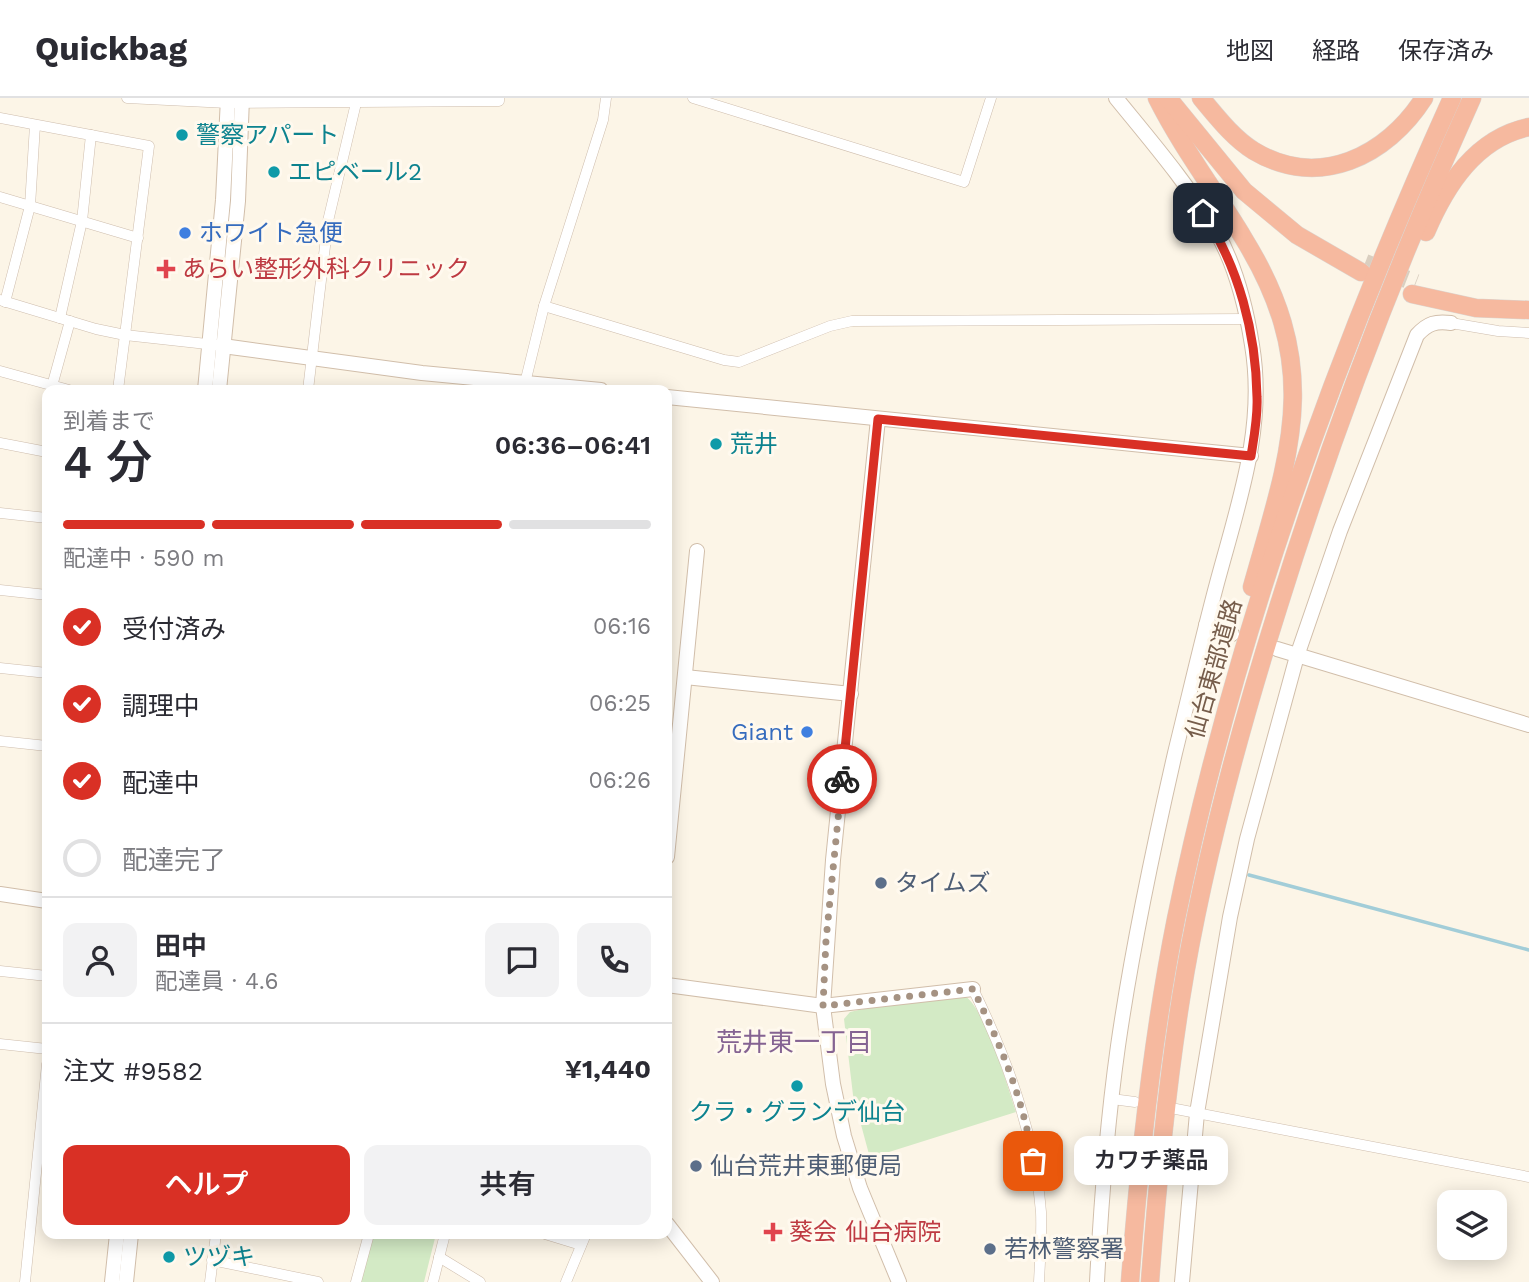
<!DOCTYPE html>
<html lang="ja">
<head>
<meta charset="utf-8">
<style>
	body { margin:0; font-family:"Work Sans","Noto Sans JP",sans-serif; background:#f2f2f3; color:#2b2b33; height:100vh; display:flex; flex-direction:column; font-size:26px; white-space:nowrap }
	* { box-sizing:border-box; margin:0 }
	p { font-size:23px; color:#7c7c81 }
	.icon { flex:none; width:38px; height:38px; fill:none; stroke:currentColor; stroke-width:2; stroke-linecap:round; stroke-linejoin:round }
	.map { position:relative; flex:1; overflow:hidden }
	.details { position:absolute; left:42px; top:287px; width:630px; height:854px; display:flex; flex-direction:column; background:#fff; border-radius:14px; box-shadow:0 4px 18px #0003 }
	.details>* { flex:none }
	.controls { position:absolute; left:1437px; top:1092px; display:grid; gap:14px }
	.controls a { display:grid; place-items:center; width:70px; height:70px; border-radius:14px; background:#fff; box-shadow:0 4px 18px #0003; font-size:35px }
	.pin { position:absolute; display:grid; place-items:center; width:60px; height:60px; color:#fff; margin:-30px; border-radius:14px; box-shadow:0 4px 10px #0006 }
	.courier { position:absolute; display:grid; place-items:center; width:70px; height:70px; margin:-35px; border:5px solid #d93025; border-radius:50%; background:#fff; color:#222; box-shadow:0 2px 9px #0007 }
	.bubble { position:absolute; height:49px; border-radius:14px; background:#fff; box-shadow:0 4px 18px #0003; font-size:23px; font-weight:600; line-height:49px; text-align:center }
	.head em { font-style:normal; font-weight:600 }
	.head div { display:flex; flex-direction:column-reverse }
	.head { display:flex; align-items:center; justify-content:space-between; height:119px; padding:0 21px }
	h1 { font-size:46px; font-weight:600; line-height:52px }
	.bar { display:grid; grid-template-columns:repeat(4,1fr); gap:10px 7px; align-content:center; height:84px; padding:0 21px }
	.bar i { height:9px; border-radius:5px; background:#e1e1e2 }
	.bar .current { background:#d93025 }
	.bar p { grid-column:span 4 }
	.line { display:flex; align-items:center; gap:18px; padding:0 21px; border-top:2px solid #e1e1e2 }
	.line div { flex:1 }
	.round { display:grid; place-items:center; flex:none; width:74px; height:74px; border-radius:14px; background:#f2f2f3 }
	ol { padding:0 21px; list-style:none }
	li { display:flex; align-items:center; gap:21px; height:77px }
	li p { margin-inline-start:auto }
	li .icon { padding:7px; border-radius:50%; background:#d93025; color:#fff; stroke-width:4 }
	li:last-child { color:#7c7c81 }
	li i { width:38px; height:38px; border:4px solid #e1e1e2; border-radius:50% }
	.primary-button { display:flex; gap:14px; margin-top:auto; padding:14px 21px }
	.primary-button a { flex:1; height:80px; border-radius:14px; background:#d93025; color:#fff; font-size:28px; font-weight:600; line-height:80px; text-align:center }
	.primary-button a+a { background:#f2f2f3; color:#2b2b33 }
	header { display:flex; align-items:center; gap:42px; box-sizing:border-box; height:98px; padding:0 35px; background:#fff; border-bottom:2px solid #e1e1e2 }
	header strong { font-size:33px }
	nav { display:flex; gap:38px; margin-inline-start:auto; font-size:24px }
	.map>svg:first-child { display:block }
	.green { fill:#d3eac5 }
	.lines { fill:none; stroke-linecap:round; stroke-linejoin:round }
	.stream { stroke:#a2cdd8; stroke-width:3.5 }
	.highway-tunnel { stroke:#dacfc0; stroke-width:18; stroke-dasharray:18 9; stroke-linecap:butt }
	.street-casing { stroke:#cebdad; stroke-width:11 }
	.secondary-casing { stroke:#d1beaa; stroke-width:16 }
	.highway-casing { stroke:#dbd5d0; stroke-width:19 }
	.street { stroke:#fff; stroke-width:10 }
	.secondary { stroke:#fff; stroke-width:14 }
	.highway { stroke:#f6b99f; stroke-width:18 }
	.done { stroke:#a59282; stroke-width:7; stroke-dasharray:0 12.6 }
	.route { stroke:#d93025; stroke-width:9 }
	.culture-dot { fill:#0f9aa8; stroke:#fff9ee; stroke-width:2.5 }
	.shop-dot { fill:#3f7fe0; stroke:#fff9ee; stroke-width:2.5 }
	.health-dot { fill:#e0444e; stroke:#fff9ee; stroke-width:2.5 }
	.service-dot { fill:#5c6f8a; stroke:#fff9ee; stroke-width:2.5 }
	.labels { text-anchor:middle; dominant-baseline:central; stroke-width:6; stroke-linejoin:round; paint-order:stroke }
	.culture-label { font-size:24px; fill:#0d838f; stroke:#fff9ee; text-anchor:start }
	.shop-label { font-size:24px; fill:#366cbe; stroke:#fff9ee; text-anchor:start }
	.health-label { font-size:24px; fill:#be3a42; stroke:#fff9ee; text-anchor:start }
	.street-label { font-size:24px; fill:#765d4b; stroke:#fff9ee }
	.service-label { font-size:24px; fill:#4e5e75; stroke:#fff9ee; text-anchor:start }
	.neighbourhood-label { font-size:26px; fill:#856392; stroke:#fff9ee }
</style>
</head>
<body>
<header>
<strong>Quickbag</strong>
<nav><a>地図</a><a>経路</a><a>保存済み</a></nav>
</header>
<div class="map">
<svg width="1529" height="1184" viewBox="0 0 1529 1184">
	<rect width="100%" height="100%" fill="#fcf5e7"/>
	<!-- green -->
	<g class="green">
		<path d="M963,897C984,906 1008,990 1016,1014L870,1060L853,997L844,921L850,914L885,906Z"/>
		<polygon points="369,1136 436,1136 424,1184 359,1184"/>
	</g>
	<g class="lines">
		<!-- stream -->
		<polyline class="stream" points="1249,777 1529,852"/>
		<!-- highway-tunnel -->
		<polyline class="highway-tunnel" points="1365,165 1416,185"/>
		<!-- street casing -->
		<g class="street-casing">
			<g id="street">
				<polyline points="127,0 228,5 499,3 499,0"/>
				<polyline points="693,0 964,84 991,0"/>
				<polyline points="0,20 149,48 118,292"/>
				<polyline points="0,99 138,140"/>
				<polyline points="0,202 96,231 125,237 216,247"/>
				<polyline points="5,204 30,108 35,27"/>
				<polyline points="544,208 724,262 739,264 830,228 852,223 1247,221"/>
				<polyline points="60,220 82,123 91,37"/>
				<polyline points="1451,225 1498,233 1529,235"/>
				<polyline points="0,273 69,292"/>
				<polyline points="525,285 544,208 603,22 606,0"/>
				<polyline points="52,288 70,223"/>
				<polyline points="308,292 328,123 356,5"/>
				<polyline points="0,345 47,354"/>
				<polyline points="0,415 47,420"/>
				<polyline points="0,492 47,497"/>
				<polyline points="0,570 47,575"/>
				<polyline points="0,643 47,648"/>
				<polyline points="0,873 47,878"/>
				<path d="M973,891C1007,960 1035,1036 1041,1114C1042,1137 1040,1161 1039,1184"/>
				<polyline points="0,946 47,951"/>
				<polyline points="1112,1001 1135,1004"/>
				<polyline points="1176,1011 1529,1079"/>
				<polyline points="545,1136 581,1147"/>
				<polyline points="439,1159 480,1184"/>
				<polyline points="212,1162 318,1184"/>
				<polyline points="25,1184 47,966"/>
				<polyline points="210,1184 216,1136"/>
				<polyline points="356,1184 369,1136"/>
				<polyline points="433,1184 445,1136"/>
				<polyline points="566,1184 586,1136"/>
			</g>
		</g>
		<!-- secondary casing -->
		<g class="secondary-casing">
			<g id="secondary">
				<polyline points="223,248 422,275 601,292"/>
				<polyline points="205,292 223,102 228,0"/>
				<polyline points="219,292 238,103 242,0"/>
				<polyline points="667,299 1251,358"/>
				<polyline points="878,321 833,762 823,908 833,986 844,1038 860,1090 899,1184"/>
				<polyline points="1206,527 1232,536"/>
				<polyline points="1277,551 1529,627"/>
				<polyline points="685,579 851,596"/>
				<polyline points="667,759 697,453"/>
				<polyline points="0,796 47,803"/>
				<polyline points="667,887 823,908 973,891"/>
				<polyline points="667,1126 712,1184"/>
				<polyline points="112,1184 117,1136"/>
				<polyline points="126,1184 131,1136"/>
				<path d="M1097,1184C1101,1105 1107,1026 1118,948C1132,850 1153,751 1175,655C1189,598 1202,541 1217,485C1238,406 1266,330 1252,247C1246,209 1236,169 1217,135C1189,87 1151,43 1116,0"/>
				<path d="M1182,1184L1197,1015L1230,819L1247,741L1297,558L1340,433L1417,237C1428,225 1436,223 1451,225"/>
			</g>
		</g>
		<!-- highway casing -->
		<g class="highway-casing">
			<g id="highway">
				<path d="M1157,0C1182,50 1216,94 1244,141C1324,271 1290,354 1252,489"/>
				<polyline points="1168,0 1244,93 1297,137 1361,174"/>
				<path d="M1201,0C1217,19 1233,40 1254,53C1319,92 1387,58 1424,0"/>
				<path d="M1426,134C1446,87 1476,40 1529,29"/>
				<polyline points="1412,196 1476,210 1529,212"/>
				<path d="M1130,1184C1139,1063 1152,941 1176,821C1234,538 1333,263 1452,0"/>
				<path d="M1150,1184C1157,1089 1166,994 1181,900C1202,768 1238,637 1278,510C1332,336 1397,165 1472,0"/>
			</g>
		</g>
		<!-- street -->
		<use href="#street" class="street"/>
		<!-- secondary -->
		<use href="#secondary" class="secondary"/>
		<!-- highway -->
		<use href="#highway" class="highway"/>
	</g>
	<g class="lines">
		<!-- done -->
		<path class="done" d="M842,681L826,842L823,908L973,891C1000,945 1024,1002 1033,1063"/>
		<!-- route -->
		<path class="route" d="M842,681L878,321L1251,358C1254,339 1258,319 1257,299C1256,235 1239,169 1203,115"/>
	</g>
	<!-- markers -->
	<g class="culture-dot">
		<circle cx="182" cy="37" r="7"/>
		<circle cx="274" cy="74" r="7"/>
		<circle cx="716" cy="346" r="7"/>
		<circle cx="797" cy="988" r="7"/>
		<circle cx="169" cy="1159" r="7"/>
	</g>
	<g class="shop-dot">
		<circle cx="185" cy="135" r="7"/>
		<circle cx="807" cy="634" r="7"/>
	</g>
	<g class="health-dot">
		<path d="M162.5 160.5h7v7h7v7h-7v7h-7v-7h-7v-7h7z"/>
		<path d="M769.5 1123.5h7v7h7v7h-7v7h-7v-7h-7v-7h7z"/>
	</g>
	<g class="service-dot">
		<circle cx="881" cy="785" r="7"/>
		<circle cx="696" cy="1068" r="7"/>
		<circle cx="990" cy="1151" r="7"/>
	</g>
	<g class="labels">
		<!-- culture labels -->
		<g class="culture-label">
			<text x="196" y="37">警察アパート</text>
			<text x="288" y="74">エピベール2</text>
			<text x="730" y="346">荒井</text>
			<text x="797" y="1014" text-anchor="middle">クラ・グランデ仙台</text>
			<text x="183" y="1159">ツヅキ</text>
		</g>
		<!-- shop labels -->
		<g class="shop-label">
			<text x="199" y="135">ホワイト急便</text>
			<text x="793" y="634" text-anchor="end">Giant</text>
		</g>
		<!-- health labels -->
		<g class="health-label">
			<text x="182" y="171">あらい整形外科クリニック</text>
			<text x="789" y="1134">葵会 仙台病院</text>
		</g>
		<!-- street labels -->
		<g class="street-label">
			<text transform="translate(1214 571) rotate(-74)">仙台東部道路</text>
		</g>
		<!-- service labels -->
		<g class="service-label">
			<text x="895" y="785">タイムズ</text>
			<text x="710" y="1068">仙台荒井東郵便局</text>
			<text x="1004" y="1151">若林警察署</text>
		</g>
		<!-- neighbourhood labels -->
		<g class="neighbourhood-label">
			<text x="794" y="944">荒井東一丁目</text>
		</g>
	</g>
</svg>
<div class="controls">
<a><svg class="icon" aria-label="layers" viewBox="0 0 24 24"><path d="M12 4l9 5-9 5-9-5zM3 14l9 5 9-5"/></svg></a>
</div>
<div class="pin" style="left:1033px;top:1063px;background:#ea580c"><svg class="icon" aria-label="bag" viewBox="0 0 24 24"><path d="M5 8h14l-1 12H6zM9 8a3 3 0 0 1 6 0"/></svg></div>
<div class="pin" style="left:1203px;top:115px;background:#1f2937"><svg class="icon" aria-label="home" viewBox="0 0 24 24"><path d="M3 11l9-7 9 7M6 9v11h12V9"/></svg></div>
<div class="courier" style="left:842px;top:681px"><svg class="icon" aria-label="bike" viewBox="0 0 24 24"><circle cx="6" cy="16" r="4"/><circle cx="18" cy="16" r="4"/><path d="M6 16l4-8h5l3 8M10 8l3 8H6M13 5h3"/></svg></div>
<div class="bubble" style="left:1074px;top:1038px;width:154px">カワチ薬品</div>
<section class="details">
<div class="head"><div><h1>4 分</h1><p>到着まで</p></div><em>06:36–06:41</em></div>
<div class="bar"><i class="current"></i><i class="current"></i><i class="current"></i><i></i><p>配達中 · 590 m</p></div>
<ol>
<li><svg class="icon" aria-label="check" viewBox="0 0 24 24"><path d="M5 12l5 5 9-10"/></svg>受付済み<p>06:16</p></li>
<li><svg class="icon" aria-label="check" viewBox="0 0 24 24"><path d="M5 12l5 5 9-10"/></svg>調理中<p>06:25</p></li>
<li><svg class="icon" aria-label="check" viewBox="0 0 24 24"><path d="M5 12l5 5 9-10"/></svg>配達中<p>06:26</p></li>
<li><i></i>配達完了</li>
</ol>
<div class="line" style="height:126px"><a class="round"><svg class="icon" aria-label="person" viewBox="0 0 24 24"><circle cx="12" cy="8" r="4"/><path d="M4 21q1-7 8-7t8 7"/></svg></a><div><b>田中</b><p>配達員 · 4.6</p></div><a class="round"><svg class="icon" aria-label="chat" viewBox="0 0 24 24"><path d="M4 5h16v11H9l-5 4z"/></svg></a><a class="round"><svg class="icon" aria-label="phone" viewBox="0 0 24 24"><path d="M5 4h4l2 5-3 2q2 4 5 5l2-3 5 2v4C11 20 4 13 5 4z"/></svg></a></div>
<div class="line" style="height:91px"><div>注文 #9582</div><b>¥1,440</b></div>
<div class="primary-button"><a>ヘルプ</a><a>共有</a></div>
</section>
</div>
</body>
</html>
